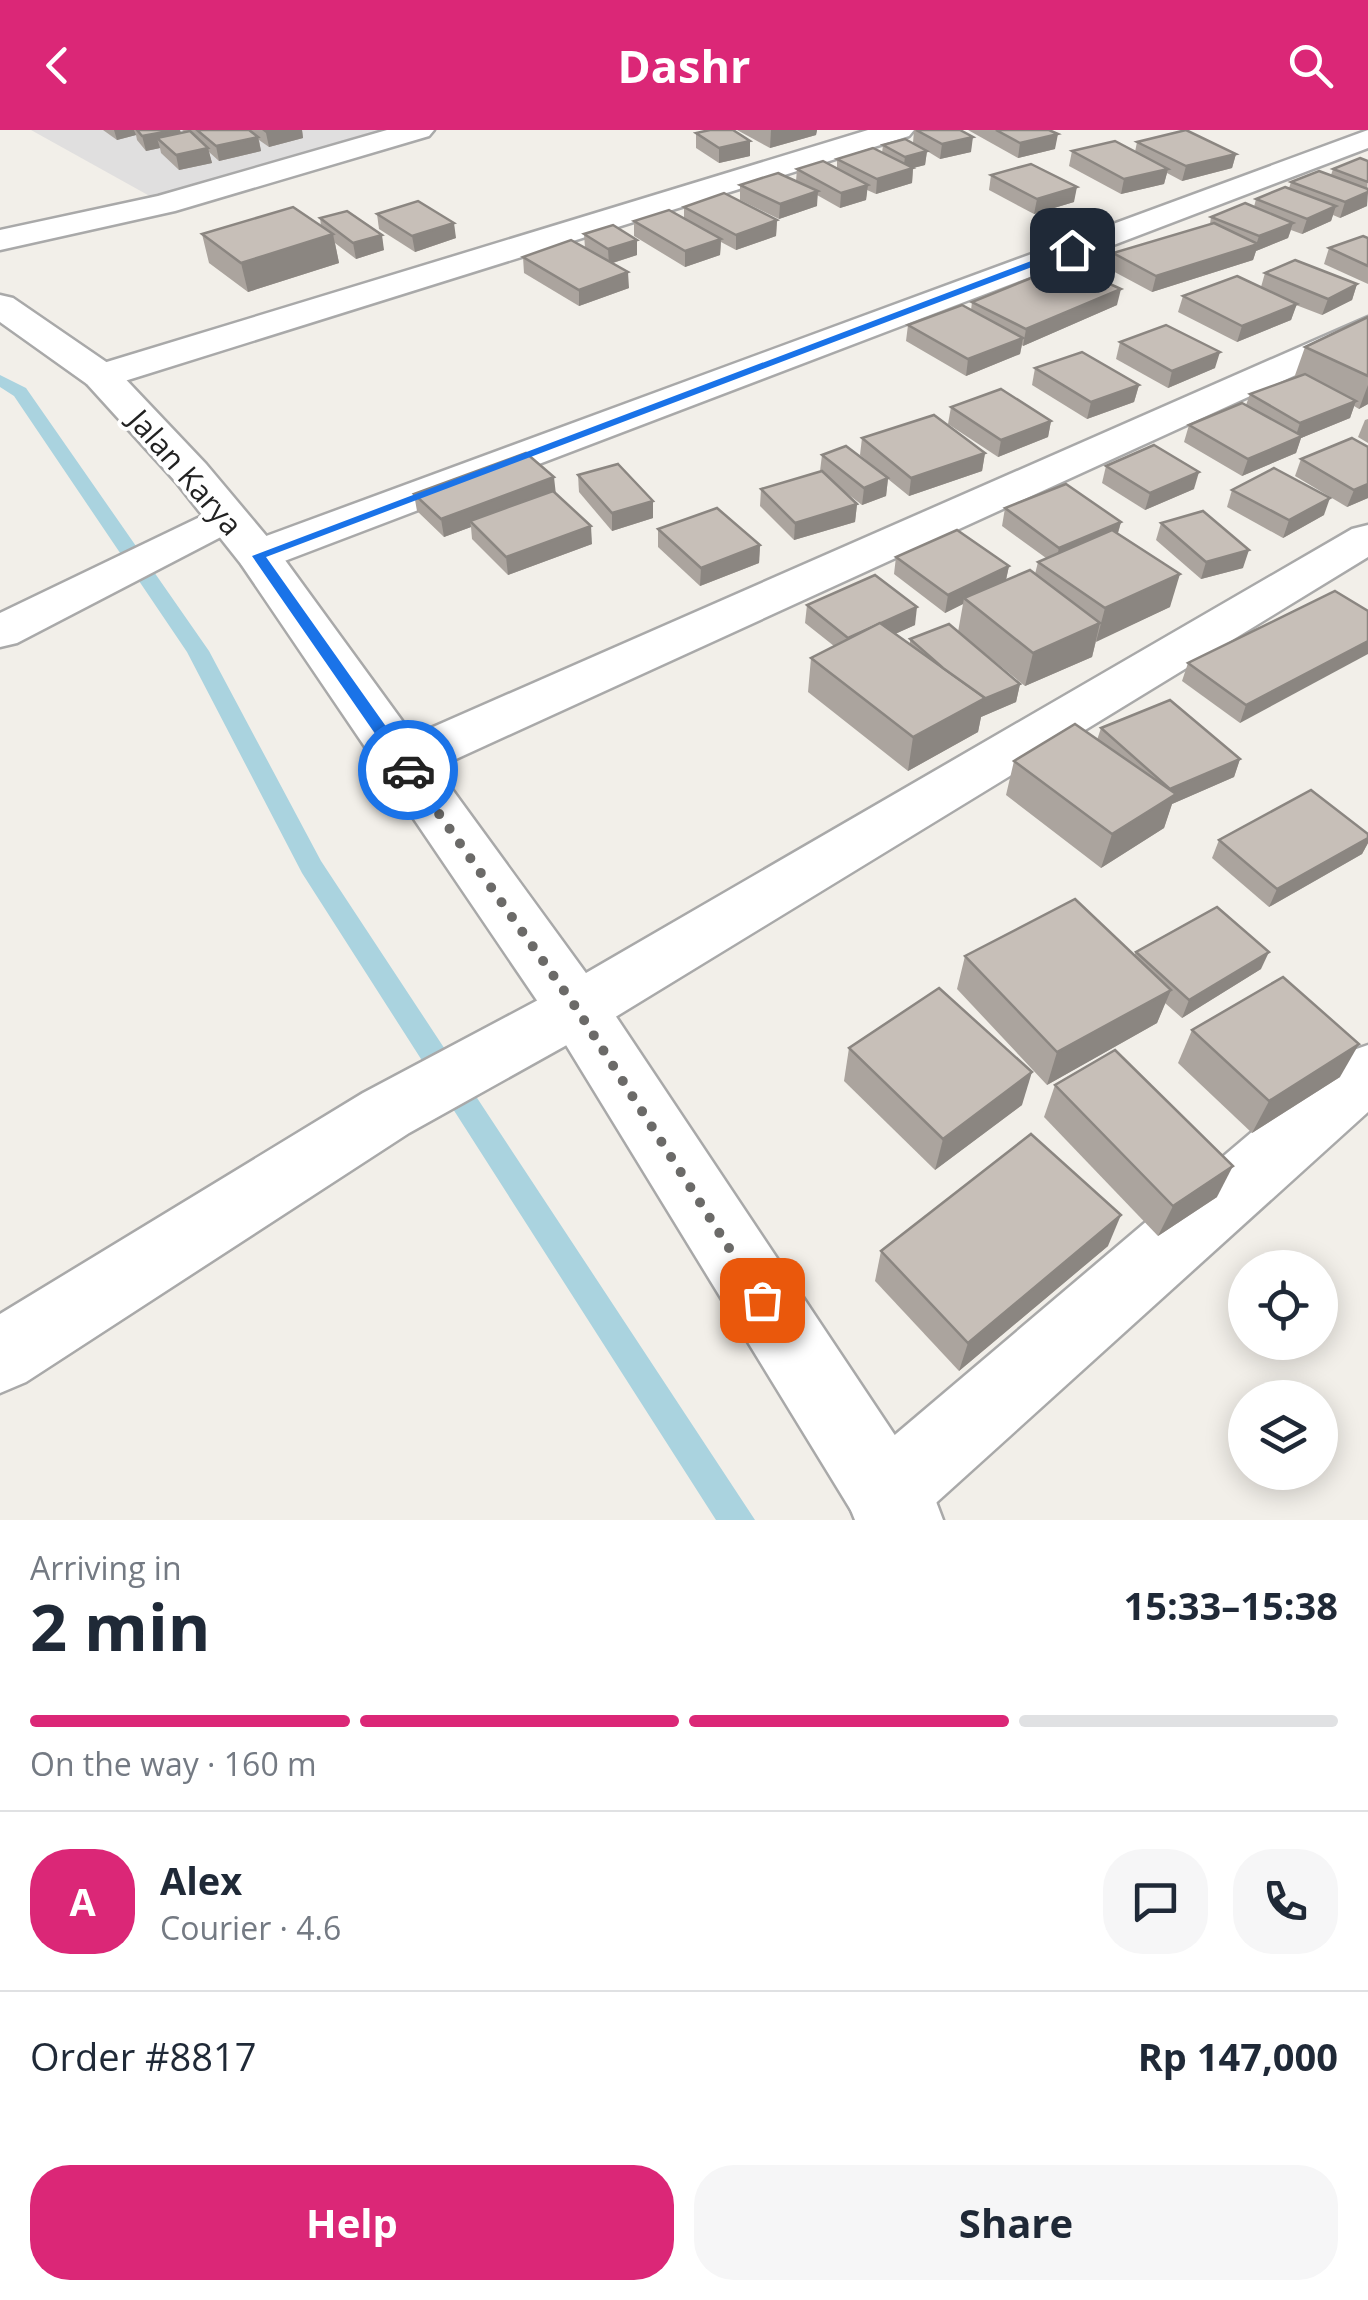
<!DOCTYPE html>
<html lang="en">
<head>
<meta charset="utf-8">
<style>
	body { margin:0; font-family:"Open Sans",sans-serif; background:#f6f6f7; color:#1f2937; height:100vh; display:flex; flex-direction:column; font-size:38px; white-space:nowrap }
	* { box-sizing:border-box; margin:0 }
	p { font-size:32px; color:#747a83 }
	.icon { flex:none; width:55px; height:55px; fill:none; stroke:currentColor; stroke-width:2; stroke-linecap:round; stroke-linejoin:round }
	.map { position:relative; height:1390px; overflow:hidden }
	.drawer { display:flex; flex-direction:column; background:#fff; flex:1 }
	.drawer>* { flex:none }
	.controls { position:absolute; left:1228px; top:1120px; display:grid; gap:20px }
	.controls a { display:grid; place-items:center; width:110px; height:110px; border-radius:50%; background:#fff; box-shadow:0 5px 25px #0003; font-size:50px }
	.pin { position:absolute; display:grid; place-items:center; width:85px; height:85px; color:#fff; margin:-42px; border-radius:20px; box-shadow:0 5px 15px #0006 }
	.courier { position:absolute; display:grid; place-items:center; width:100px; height:100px; margin:-50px; border:8px solid #1a73e8; border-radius:50%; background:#fff; color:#222; box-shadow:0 2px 12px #0007 }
	.head em { font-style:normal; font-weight:700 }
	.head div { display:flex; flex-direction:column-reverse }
	.head { display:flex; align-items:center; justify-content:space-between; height:170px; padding:0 30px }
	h1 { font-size:65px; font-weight:700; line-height:75px }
	.bar { display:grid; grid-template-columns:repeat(4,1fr); gap:15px 10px; align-content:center; height:120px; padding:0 30px }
	.bar i { height:12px; border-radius:8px; background:#e0e1e3 }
	.bar .current { background:#db2777 }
	.bar p { grid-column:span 4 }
	.line { display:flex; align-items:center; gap:25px; padding:0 30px; border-top:2px solid #e0e1e3 }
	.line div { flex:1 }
	.round { display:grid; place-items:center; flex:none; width:105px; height:105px; border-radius:40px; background:#f6f6f7 }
	.action { display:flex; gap:20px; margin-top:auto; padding:20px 30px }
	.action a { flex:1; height:115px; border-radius:40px; background:#db2777; color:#fff; font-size:40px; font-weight:700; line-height:115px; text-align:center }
	.action a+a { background:#f6f6f7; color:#1f2937 }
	header { display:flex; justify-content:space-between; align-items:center; height:130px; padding:0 30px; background:#db2777; color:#fff; font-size:45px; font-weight:700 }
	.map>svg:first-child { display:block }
	.residential { fill:#e0dfdf }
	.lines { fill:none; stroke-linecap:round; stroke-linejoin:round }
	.stream { fill:#aad3df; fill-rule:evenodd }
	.minor-casing { stroke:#a9a9a9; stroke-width:5 }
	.tertiary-casing { stroke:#a9a9a9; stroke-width:5 }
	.minor { fill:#fff; fill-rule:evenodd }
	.tertiary { fill:#fff; fill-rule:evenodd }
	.wall { fill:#aba49e }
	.shaded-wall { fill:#8b8681 }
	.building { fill:#c7bfb8; stroke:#8b8681; stroke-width:2.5 }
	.route { fill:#1a73e8 }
	.done { stroke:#6b6a68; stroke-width:10; stroke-dasharray:0 18 }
	.labels { text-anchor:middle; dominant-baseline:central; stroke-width:8; stroke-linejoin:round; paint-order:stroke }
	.street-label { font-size:30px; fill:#222; stroke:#fff }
</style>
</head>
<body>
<header><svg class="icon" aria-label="back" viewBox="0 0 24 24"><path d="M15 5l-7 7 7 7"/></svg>Dashr<svg class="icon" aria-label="search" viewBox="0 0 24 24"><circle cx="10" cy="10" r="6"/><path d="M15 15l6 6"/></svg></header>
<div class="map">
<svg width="1368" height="1390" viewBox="0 0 1368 1390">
	<rect width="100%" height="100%" fill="#f2efe9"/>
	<!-- residential -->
	<polygon class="residential" points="31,0 433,0 164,74"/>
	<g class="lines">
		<!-- stream -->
		<polygon class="stream" points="0,245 26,258 209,521 321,731 755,1390 716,1390 302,743 187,522 14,266 0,257"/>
		<!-- minor casing -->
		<g class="minor-casing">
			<g id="minor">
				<polygon points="387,0 434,0 429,6 175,81 0,120 0,100 158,66"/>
				<polygon points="868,0 914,0 909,6 115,254 87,254 82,246 87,238"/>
				<polygon points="1368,0 1368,18 274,435 258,438 242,435 236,425 242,415"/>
				<polygon points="1368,187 1368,212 421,645 402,650 383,645 376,632 383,619"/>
				<polygon points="227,374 242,378 249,387 242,396 17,513 0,517 0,483"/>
				<polygon points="1368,395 1368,427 599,897 409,1003 26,1252 0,1263 0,1184 363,963 555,861 1352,399"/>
				<polygon points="1368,915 1368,982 917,1390 855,1390 845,1365 857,1337 1345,923"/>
			</g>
		</g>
		<!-- tertiary casing -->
		<g class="tertiary-casing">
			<polygon id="tertiary" points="0,165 13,168 115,238 206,334 274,415 599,861 932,1361 943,1390 857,1390 555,897 241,434 176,352 87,254 0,192"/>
		</g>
		<!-- minor -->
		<use href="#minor" class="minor"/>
		<!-- tertiary -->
		<use href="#tertiary" class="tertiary"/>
	</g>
	<!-- wall -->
	<g class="wall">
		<polygon points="103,0 180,0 181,3 185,2 182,0 302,0 303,8 269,17 259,10 261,21 219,31 209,22 212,33 179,40 161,23 160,18 146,21 137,10 136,5 117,10"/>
		<polygon points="737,0 817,0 816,5 770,18"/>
		<polygon points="914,0 960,0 971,22 940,29 927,21 925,35 913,38 912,53 876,64 867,60 866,70 840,78 817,65 817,76 779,89 740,70 740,55 796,51 797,39 837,38 837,29 882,23 883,15 913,13"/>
		<polygon points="968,0 1049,0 1055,19 1018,28"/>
		<polygon points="696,3 750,11 750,26 719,33 696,18"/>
		<polygon points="1137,12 1236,24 1232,38 1182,51 1167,43 1164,54 1121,64 1069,36 1072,21 1135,22"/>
		<polygon points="1368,31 1367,76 1340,88 1333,85 1331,91 1302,104 1291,100 1288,108 1256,121 1253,130 1152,162 1109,139 1113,123 1210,94 1211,87 1254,77 1256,69 1289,58 1291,52 1331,45 1333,39"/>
		<polygon points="991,45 1074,72 1034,84 989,60"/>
		<polygon points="684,77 777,90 776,106 736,120 721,112 720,125 685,137 634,106 634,91 684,88"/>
		<polygon points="377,84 456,108 415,122 379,99"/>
		<polygon points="320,88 384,120 356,129 335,113 339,133 248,162 209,133 202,104 321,96"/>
		<polygon points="584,104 637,125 613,133 629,158 579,176 524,143 523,127 585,118"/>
		<polygon points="1368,108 1368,154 1324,134 1329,118"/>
		<polygon points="1265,143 1357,154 1352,170 1322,185 1296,175 1291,190 1237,212 1178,182 1183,166 1261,157"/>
		<polygon points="972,172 1117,175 1023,216 1022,215 1020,224 966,246 906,211 908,195 971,180"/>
		<polygon points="1368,187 1368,274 1359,279 1354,276 1350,288 1301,308 1296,323 1242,346 1184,312 1189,295 1246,275 1250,264 1294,248 1305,217"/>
		<polygon points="1120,212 1215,238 1168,258 1116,229"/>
		<polygon points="1035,238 1139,255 1134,272 1087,289 1032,255"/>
		<polygon points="951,277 1051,291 1048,307 998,327 948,294"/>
		<polygon points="1368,289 1368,313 1358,307 1365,290"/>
		<polygon points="862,308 985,323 982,341 909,366 888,349 886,366 862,375 835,354 857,374 855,392 794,410 760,376 761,359 820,341 822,325 886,347 860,325"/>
		<polygon points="1301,329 1368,368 1347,377 1295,346"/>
		<polygon points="1106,336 1194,359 1145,380 1102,353"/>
		<polygon points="578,345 653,371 653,388 612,401 579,362"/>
		<polygon points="1232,360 1324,385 1283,408 1227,377"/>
		<polygon points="414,364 556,364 592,414 508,445 472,409 471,397 444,407 417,381"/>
		<polygon points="1005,378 1121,392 1118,403 1170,477 1096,511 1092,527 1025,556 962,505 1020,554 1016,572 981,587 978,602 908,641 808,562 811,528 834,516 805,493 807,475 915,495 895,504 910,514 910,509 958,502 963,474 945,483 894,444 896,427 1009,436 1006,450 1035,444 1038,432 1046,428 1002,396"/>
		<polygon points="1161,393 1243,438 1201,449 1156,410"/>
		<polygon points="658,399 760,415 759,433 700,456 658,417"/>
		<polygon points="1368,481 1240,593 1182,551 1188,533"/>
		<polygon points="1101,598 1240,629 1234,647 1172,674 1164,698 1101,738 1006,665 1014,631 1097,610"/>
		<polygon points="1368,704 1368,713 1362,724 1269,777 1212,728 1219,710"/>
		<polygon points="1136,822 1261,839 1182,888 1165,873 1157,893 1047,955 957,859 965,826 1134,825"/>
		<polygon points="1192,900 1340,947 1252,1003 1178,933"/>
		<polygon points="849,918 1022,975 935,1040 844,951"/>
		<polygon points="1055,955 1217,1067 1158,1106 1044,987"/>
		<polygon points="1108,1116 959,1241 875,1151 881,1121"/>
	</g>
	<!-- shaded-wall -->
	<g class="shaded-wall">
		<polygon points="114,0 134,0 136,5 117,10"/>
		<polygon points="175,0 180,0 183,13 157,8 160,18 146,21 142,6"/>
		<polygon points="262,0 302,0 303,8 269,17 266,3"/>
		<polygon points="771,0 817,0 816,5 770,18"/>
		<polygon points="1058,4 1055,19 1018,28 1020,13"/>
		<polygon points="258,7 261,21 219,31 216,16"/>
		<polygon points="973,7 971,22 940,29 942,14"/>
		<polygon points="750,11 750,26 719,33 719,18"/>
		<polygon points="208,18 212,33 179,40 176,25"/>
		<polygon points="927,21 925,35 913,38 912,53 876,64 877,49 903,41 905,27"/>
		<polygon points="1236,24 1232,38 1182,51 1186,36"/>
		<polygon points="1168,39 1164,54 1121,64 1124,49"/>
		<polygon points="868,55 866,70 840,78 841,63"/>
		<polygon points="1077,57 1074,72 1034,84 1037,69"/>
		<polygon points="818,61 817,76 779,89 780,74"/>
		<polygon points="1368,62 1367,76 1340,88 1345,72"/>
		<polygon points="1336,76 1331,91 1302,104 1307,89"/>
		<polygon points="777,90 776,106 736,120 736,105"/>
		<polygon points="454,93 456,108 415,122 412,106"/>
		<polygon points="1293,93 1288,108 1256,121 1253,130 1152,162 1156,146 1256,115 1259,106"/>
		<polygon points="333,104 339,133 248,162 241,133"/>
		<polygon points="382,105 384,120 356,129 353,113"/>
		<polygon points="721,109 720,125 685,137 685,121"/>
		<polygon points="637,110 637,125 609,134 608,119"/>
		<polygon points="628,142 629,158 579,176 579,160"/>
		<polygon points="1357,154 1352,170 1322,185 1328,169"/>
		<polygon points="1121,159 1117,175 1023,216 1026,199"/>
		<polygon points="1297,174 1291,190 1237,212 1242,196"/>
		<polygon points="1023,208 1020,224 966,246 968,229"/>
		<polygon points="1220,222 1215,238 1168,258 1172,241"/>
		<polygon points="1139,255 1134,272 1087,289 1091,272"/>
		<polygon points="1368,255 1368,274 1359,279"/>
		<polygon points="1356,271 1350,288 1301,308 1296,323 1242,346 1248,329 1295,308 1300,293"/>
		<polygon points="1051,291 1048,307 998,327 1001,310"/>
		<polygon points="985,323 982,341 909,366 911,348"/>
		<polygon points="1199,342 1194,359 1145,380 1150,363"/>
		<polygon points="554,347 556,365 470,391 471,397 444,407 441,389"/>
		<polygon points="888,348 886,366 862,375 864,358"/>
		<polygon points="1368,354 1368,368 1347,377 1354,360"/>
		<polygon points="1330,368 1324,385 1283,408 1289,390"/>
		<polygon points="653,371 653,388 612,401 612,383"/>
		<polygon points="857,374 855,392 794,410 795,393"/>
		<polygon points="1121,392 1116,409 1055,435 1059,418"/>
		<polygon points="591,396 592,414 508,445 506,427"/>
		<polygon points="760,415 759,433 700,456 701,438"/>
		<polygon points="1249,420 1243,438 1201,449 1206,432"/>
		<polygon points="1009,436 1005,454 964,468 963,474 945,483 948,465"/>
		<polygon points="1180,444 1170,477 1096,512 1105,478"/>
		<polygon points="917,477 915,495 846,526 848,508"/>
		<polygon points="1100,493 1092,527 1025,556 1033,523"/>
		<polygon points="1368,511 1368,524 1240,593 1246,575"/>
		<polygon points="1020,554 1016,572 981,587 978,602 908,641 913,607 985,568"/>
		<polygon points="1240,629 1234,647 1172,674 1164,698 1101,738 1112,704 1170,659"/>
		<polygon points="1368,708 1368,713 1362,724 1269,777 1277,759"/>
		<polygon points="1269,822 1261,839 1182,888 1189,870"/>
		<polygon points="1171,860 1157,893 1047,955 1057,922"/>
		<polygon points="1359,914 1340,947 1252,1003 1269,971"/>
		<polygon points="1032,942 1022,975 935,1040 943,1009"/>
		<polygon points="1233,1036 1217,1067 1158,1106 1173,1076"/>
		<polygon points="1121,1085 1108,1116 959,1241 968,1213"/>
	</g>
	<!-- building -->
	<g class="building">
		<polygon points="137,0 175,0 142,6"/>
		<polygon points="197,0 249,0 258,7 216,16"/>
		<polygon points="710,0 733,0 750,11 719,18 696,3"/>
		<polygon points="916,0 960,0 973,7 942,14"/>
		<polygon points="996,0 1049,0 1058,4 1020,13"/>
		<polygon points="1186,0 1236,24 1186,36 1137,12"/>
		<polygon points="190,1 208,18 176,25 157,8"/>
		<polygon points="905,9 927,21 905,27 883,15"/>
		<polygon points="1115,11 1168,39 1124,49 1072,21"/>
		<polygon points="873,18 913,38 877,49 837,29"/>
		<polygon points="1360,28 1368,31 1368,52 1333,39"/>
		<polygon points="823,31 868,55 841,63 797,39"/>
		<polygon points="1031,34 1077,57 1037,69 991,45"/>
		<polygon points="1319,41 1368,59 1368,62 1345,72 1291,52"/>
		<polygon points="778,43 818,61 780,74 740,55"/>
		<polygon points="1285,57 1336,76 1307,89 1256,69"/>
		<polygon points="724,63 777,90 736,105 684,77"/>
		<polygon points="418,71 454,93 412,106 377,84"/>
		<polygon points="1245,73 1293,93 1259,106 1211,87"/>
		<polygon points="293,77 333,104 241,133 202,104"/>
		<polygon points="669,80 721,109 685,121 634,91"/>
		<polygon points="347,81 382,105 353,113 320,88"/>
		<polygon points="1214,93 1258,114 1156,146 1113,123"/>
		<polygon points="613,95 637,110 608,119 584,104"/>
		<polygon points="1363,106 1368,108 1368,136 1329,118"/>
		<polygon points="571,110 628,142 579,160 523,127"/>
		<polygon points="1295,130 1357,154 1328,169 1265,143"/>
		<polygon points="1066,134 1121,159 1026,199 972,172"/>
		<polygon points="1237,146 1297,174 1242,196 1183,166"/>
		<polygon points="962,175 1023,208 968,229 908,195"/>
		<polygon points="1368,187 1368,246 1305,217"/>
		<polygon points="1166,195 1220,222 1172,241 1120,212"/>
		<polygon points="1082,222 1139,255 1091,272 1035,238"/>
		<polygon points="1305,244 1356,271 1300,293 1250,264"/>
		<polygon points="1001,259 1051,291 1001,310 951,277"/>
		<polygon points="1242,273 1302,306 1248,329 1189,295"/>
		<polygon points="934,285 985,323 911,348 862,308"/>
		<polygon points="1352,308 1368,317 1368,354 1354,360 1301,329"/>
		<polygon points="1154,315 1199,342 1150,363 1106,336"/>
		<polygon points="846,316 888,348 864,358 822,325"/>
		<polygon points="526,323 554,347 441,389 414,364"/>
		<polygon points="618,334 653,371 612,383 578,345"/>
		<polygon points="1274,338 1330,368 1289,390 1232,360"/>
		<polygon points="822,341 857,374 795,393 761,359"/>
		<polygon points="1066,354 1121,392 1059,418 1005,378"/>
		<polygon points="553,361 591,396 506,427 470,391"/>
		<polygon points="717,378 760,415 701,438 658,399"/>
		<polygon points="1203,381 1249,420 1206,432 1161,393"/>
		<polygon points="957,400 1009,436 948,465 896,427"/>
		<polygon points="1112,400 1180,444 1105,478 1038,432"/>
		<polygon points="1030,440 1100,493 1033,523 964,468"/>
		<polygon points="875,445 917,477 848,508 807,475"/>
		<polygon points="1335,461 1368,481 1368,511 1246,575 1188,533"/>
		<polygon points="880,493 985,568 913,607 811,528"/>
		<polygon points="949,494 1020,554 984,569 985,568 943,538 910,509"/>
		<polygon points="1170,570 1240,629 1170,659 1101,598"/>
		<polygon points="1075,594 1176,664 1112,704 1014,631"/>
		<polygon points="1311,660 1368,704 1368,708 1277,759 1219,710"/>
		<polygon points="1075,769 1171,860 1057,922 965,826"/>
		<polygon points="1217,777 1269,822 1189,870 1136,822"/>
		<polygon points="1283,847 1359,914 1269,971 1192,900"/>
		<polygon points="939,858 1032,942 943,1009 849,918"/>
		<polygon points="1115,920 1233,1036 1173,1076 1055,955"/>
		<polygon points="1031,1004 1121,1085 968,1213 881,1121"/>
	</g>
	<!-- route -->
	<polygon class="route" points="1068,117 1077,120 266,427 414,636 414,644 403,644 252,426"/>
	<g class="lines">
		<!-- done -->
		<polyline class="done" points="408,640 577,879 762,1170"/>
	</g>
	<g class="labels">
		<!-- street labels -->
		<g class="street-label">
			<text transform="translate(186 342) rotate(49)">Jalan Karya</text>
		</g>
	</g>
</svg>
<div class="controls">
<a><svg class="icon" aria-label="locate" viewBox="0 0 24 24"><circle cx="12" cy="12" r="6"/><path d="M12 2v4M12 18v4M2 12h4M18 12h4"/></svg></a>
<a><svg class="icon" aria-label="layers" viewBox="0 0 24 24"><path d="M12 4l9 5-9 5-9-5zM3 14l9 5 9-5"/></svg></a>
</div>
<div class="pin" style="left:762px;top:1170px;background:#ea580c"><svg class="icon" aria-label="bag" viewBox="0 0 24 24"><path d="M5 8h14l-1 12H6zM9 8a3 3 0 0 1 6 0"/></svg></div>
<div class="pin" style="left:1072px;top:120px;background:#1f2937"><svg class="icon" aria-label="home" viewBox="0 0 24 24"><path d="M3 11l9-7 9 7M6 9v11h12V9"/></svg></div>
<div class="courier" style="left:408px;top:640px"><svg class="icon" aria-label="car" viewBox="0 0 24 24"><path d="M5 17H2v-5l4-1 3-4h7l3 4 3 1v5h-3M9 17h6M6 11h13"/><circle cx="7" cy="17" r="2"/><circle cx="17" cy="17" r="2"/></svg></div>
</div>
<section class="drawer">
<div class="head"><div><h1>2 min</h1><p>Arriving in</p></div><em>15:33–15:38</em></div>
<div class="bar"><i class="current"></i><i class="current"></i><i class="current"></i><i></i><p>On the way · 160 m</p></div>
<div class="line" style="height:180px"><b class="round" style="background:#db2777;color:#fff">A</b><div><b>Alex</b><p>Courier · 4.6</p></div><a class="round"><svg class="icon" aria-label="chat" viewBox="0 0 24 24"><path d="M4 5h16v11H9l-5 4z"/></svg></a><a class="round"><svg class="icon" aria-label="phone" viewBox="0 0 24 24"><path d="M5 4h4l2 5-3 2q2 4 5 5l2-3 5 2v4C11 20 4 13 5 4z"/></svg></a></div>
<div class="line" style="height:130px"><div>Order #8817</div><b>Rp 147,000</b></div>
<div class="action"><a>Help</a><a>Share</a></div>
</section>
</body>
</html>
